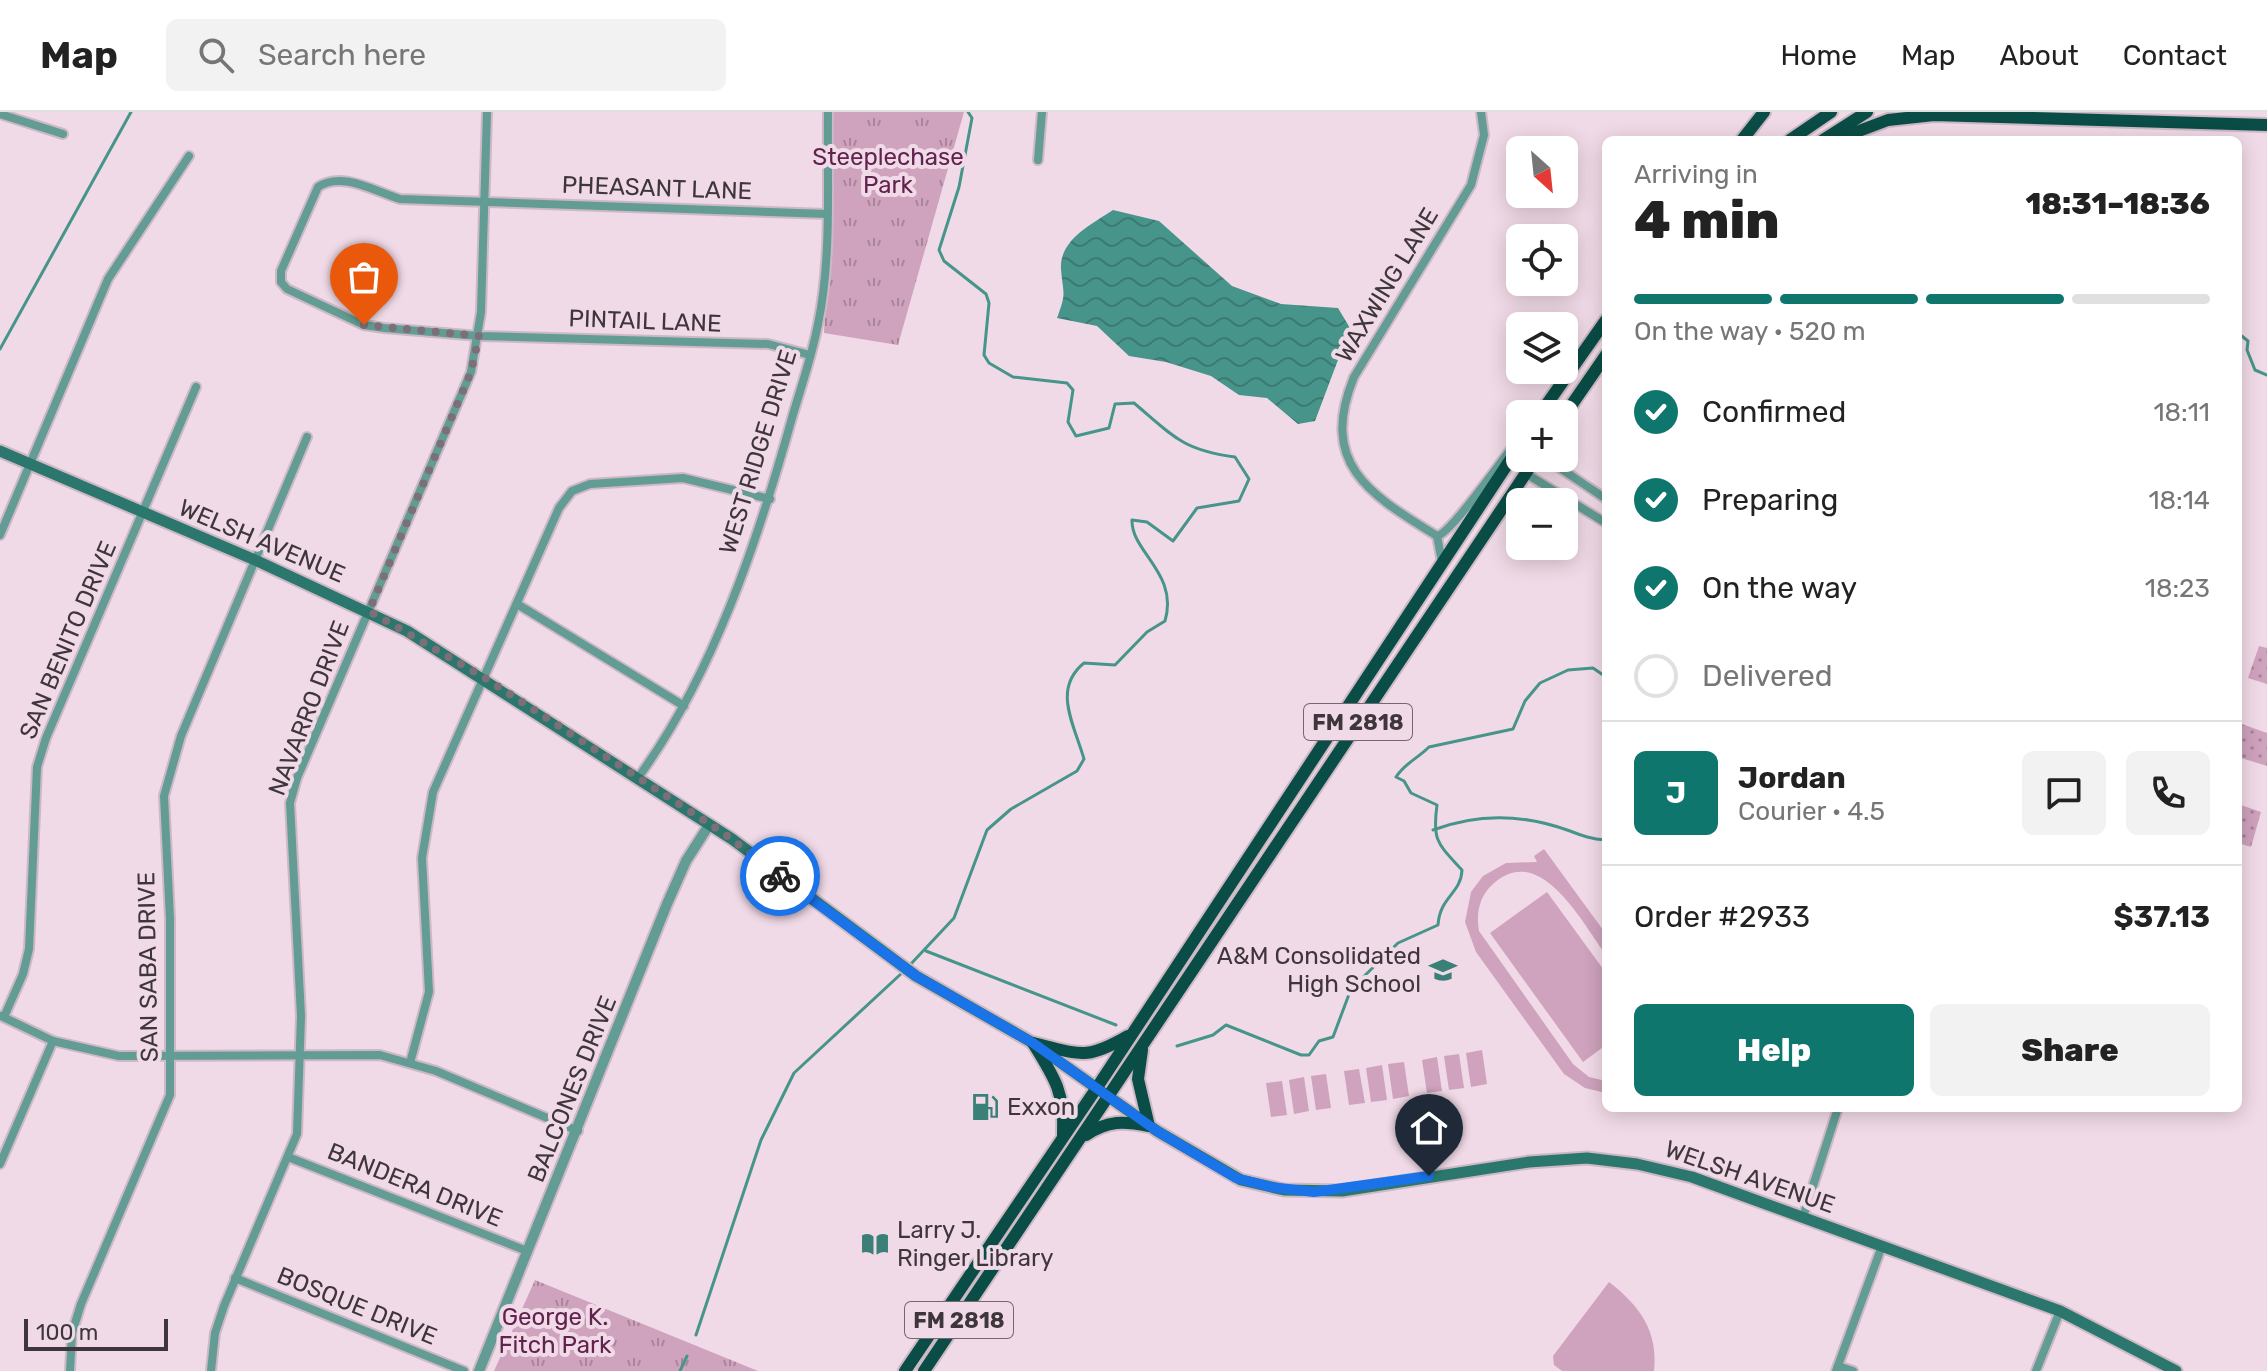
<!DOCTYPE html>
<html lang="en">
<head>
<meta charset="utf-8">
<style>
	body { margin:0; font-family:Rubik,sans-serif; background:#f2f2f2; color:#222; height:100vh; display:flex; flex-direction:column; font-size:30px; white-space:nowrap }
	* { box-sizing:border-box; margin:0 }
	p { font-size:26px; color:#767676 }
	.icon { flex:none; width:44px; height:44px; fill:none; stroke:currentColor; stroke-width:2; stroke-linecap:round; stroke-linejoin:round }
	.map { position:relative; flex:1; overflow:hidden }
	.drawer { position:absolute; left:1602px; top:24px; width:640px; height:976px; display:flex; flex-direction:column; background:#fff; border-radius:12px; box-shadow:0 4px 20px #0003 }
	.drawer>* { flex:none }
	.needle { width:52px; rotate:153deg }
	.fabs { position:absolute; left:1506px; top:24px; display:grid; gap:16px }
	.fabs a { display:grid; place-items:center; width:72px; height:72px; border-radius:12px; background:#fff; box-shadow:0 4px 20px #0003; font-size:40px }
	.scale { position:absolute; left:24px; bottom:20px; width:144px; box-sizing:border-box; padding-left:8px; border:4px solid #3f363c; border-top:0; font-size:22px; line-height:28px; white-space:nowrap; color:#3f363c; -webkit-text-stroke:6px #f1dae7; paint-order:stroke }
	.pin { position:absolute; display:grid; place-items:center; width:68px; height:68px; color:#fff; margin:-82px -34px; border-radius:50% 50% 50% 0; rotate:-45deg; box-shadow:0 0 8px #0007 }
	.pin .icon { rotate:45deg }
	.courier { position:absolute; display:grid; place-items:center; width:80px; height:80px; margin:-40px; border:6px solid #1a73e8; border-radius:50%; background:#fff; color:#222; box-shadow:0 2px 10px #0007 }
	.head em { font-style:normal; font-weight:800 }
	.head div { display:flex; flex-direction:column-reverse }
	.head { display:flex; align-items:center; justify-content:space-between; height:136px; padding:0 32px }
	h1 { font-size:52px; font-weight:800; line-height:60px }
	.bar { display:grid; grid-template-columns:repeat(4,1fr); gap:12px 8px; align-content:center; height:96px; padding:0 32px }
	.bar i { height:10px; border-radius:6px; background:#e0e0e0 }
	.bar .current { background:#0f766e }
	.bar p { grid-column:span 4 }
	.line { display:flex; align-items:center; gap:20px; padding:0 32px; border-top:2px solid #e0e0e0 }
	.line div { flex:1 }
	.round { display:grid; place-items:center; flex:none; width:84px; height:84px; border-radius:12px; background:#f2f2f2 }
	ol { padding:0 32px; list-style:none }
	li { display:flex; align-items:center; gap:24px; height:88px }
	li p { margin-inline-start:auto }
	li .icon { padding:8px; border-radius:50%; background:#0f766e; color:#fff; stroke-width:4 }
	li:last-child { color:#767676 }
	li i { width:44px; height:44px; border:4px solid #e0e0e0; border-radius:50% }
	.action { display:flex; gap:16px; margin-top:auto; padding:16px 32px }
	.action a { flex:1; height:92px; border-radius:12px; background:#0f766e; color:#fff; font-size:32px; font-weight:800; line-height:92px; text-align:center }
	.action a+a { background:#f2f2f2; color:#222 }
	header { display:flex; align-items:center; gap:48px; box-sizing:border-box; height:112px; padding:0 40px; background:#fff; border-bottom:2px solid #e0e0e0 }
	header strong { font-size:38px }
	nav { display:flex; gap:44px; margin-inline-start:auto; font-size:28px }
	.search { width:560px; height:72px; background:#f2f2f2; display:flex; align-items:center; gap:20px; box-sizing:border-box; padding:0 28px; border-radius:12px; color:#767676; font-size:30px }
	.map>svg:first-child { display:block }
	.grass { fill:url(#grass-dots) }
	.park { fill:url(#park-tufts) }
	.garden { fill:#cfa2bd }
	.water { fill:url(#water-waves) }
	.lines { fill:none; stroke-linecap:round; stroke-linejoin:round }
	.stream { stroke:#46948a; stroke-width:3 }
	.minor-casing { stroke:#cdb9c5; stroke-width:12 }
	.tertiary-casing { stroke:#cdb9c5; stroke-width:14 }
	.secondary-casing { stroke:#cdb9c5; stroke-width:15 }
	.trunk-casing { stroke:#cdb9c5; stroke-width:16 }
	.minor { stroke:#629c94; stroke-width:8 }
	.tertiary { stroke:#629c94; stroke-width:10 }
	.secondary { stroke:#2b776e; stroke-width:11 }
	.trunk { stroke:#0a4d46; stroke-width:12 }
	.done { stroke:#7d6f78; stroke-width:8; stroke-dasharray:0 14.4 }
	.route { stroke:#1a73e8; stroke-width:10 }
	.labels { text-anchor:middle; dominant-baseline:central; stroke-width:8; stroke-linejoin:round; paint-order:stroke }
	.shield { fill:#f1dae7; stroke:#74676f; stroke-width:2 }
	.shield-label { font-size:22px; font-weight:bold; fill:#3f363c }
	.park-label { font-size:24px; fill:#62224e; stroke:#f1dae7 }
	.street-label { font-size:24px; fill:#3f363c; stroke:#f1dae7 }
	.poi-label { font-size:24px; fill:#3f363c; stroke:#f1dae7; text-anchor:start }
</style>
</head>
<body>
<header>
<strong>Map</strong>
<div class="search"><svg class="icon" aria-label="search" viewBox="0 0 24 24"><circle cx="10" cy="10" r="6"/><path d="M15 15l6 6"/></svg>Search here</div>
<nav><a>Home</a><a>Map</a><a>About</a><a>Contact</a></nav>
</header>
<div class="map">
<svg width="2267" height="1259" viewBox="0 0 2267 1259">
	<defs>
		<pattern id="grass-dots" width="8" height="8" patternUnits="userSpaceOnUse" patternTransform="scale(2)"><rect width="8" height="8" fill="#cfa2bd"/><path d="M2 2h.1M6 6h.1" fill="none" stroke="#a9859b" stroke-width="1.8" stroke-linecap="round"/></pattern>
		<pattern id="park-tufts" width="24" height="20" patternUnits="userSpaceOnUse" patternTransform="scale(2)"><rect width="24" height="20" fill="#cfa2bd"/><path d="M3 7l-1-3M5 7V3M7 7l1-3M15 17l-1-3M17 17v-4M19 17l1-3" fill="none" stroke="#a9859b"/></pattern>
		<pattern id="water-waves" width="16" height="10" patternUnits="userSpaceOnUse" patternTransform="scale(2)"><rect width="16" height="10" fill="#46948a"/><path d="M0 5q4-4 8 0t8 0" fill="none" stroke="#3c7a72"/></pattern>
	</defs>
	<rect width="100%" height="100%" fill="#f1dae7"/>
	<!-- grass -->
	<g class="grass">
		<polygon points="2259,534 2267,536 2267,572 2248,566"/>
		<polygon points="2242,612 2267,621 2267,654 2238,645"/>
		<polygon points="2238,692 2261,700 2251,735 2238,731"/>
	</g>
	<!-- park -->
	<g class="park">
		<polygon points="833,0 964,0 898,233 824,221"/>
		<polygon points="535,1168 758,1259 494,1259"/>
	</g>
	<!-- garden -->
	<g class="garden">
		<polygon points="895,8 912,42 891,53 876,17"/>
		<path d="M1544,737L1606,822V843C1583,812 1539,727 1492,773C1479,785 1476,802 1479,819L1573,952L1589,965L1606,969V981L1585,976L1564,962L1476,840L1465,810L1471,780L1483,764L1506,751L1537,750L1534,744Z"/>
		<polygon points="1547,780 1606,861 1606,933 1583,950 1490,821"/>
		<polygon points="1482,938 1487,972 1471,975 1466,941"/>
		<polygon points="1459,942 1464,976 1449,978 1444,944"/>
		<polygon points="1437,945 1442,979 1427,981 1422,948"/>
		<polygon points="1404,950 1409,984 1393,987 1388,952"/>
		<polygon points="1382,953 1387,988 1371,990 1366,956"/>
		<polygon points="1359,957 1365,991 1349,993 1344,959"/>
		<polygon points="1326,962 1331,996 1316,998 1311,964"/>
		<polygon points="1304,965 1309,999 1294,1002 1289,968"/>
		<polygon points="1282,969 1287,1003 1271,1005 1266,971"/>
		<path d="M1609,1170C1640,1194 1658,1219 1654,1259H1562L1554,1253L1553,1244Z"/>
		<polygon points="558,1195 572,1232 553,1240 539,1205"/>
	</g>
	<!-- water -->
	<path class="water" d="M1113,98L1159,109L1232,174L1281,192L1338,196L1350,216L1315,309L1298,312L1267,286L1239,283L1211,264L1166,250L1129,244L1097,214L1057,206C1067,179 1063,183 1061,157C1059,128 1092,112 1113,98Z"/>
	<g class="lines">
		<!-- stream -->
		<g class="stream">
			<polyline points="2238,221 2248,229 2247,238 2255,258 2267,263"/>
			<polyline points="0,237 131,0"/>
			<path d="M1433,718C1478,701 1524,702 1570,719C1583,724 1591,727 1606,728"/>
			<polyline points="926,839 1116,913"/>
			<path d="M909,854L954,806L987,718L1011,697L1077,659L1084,647C1074,612 1052,577 1084,551L1115,553L1147,520L1165,509C1179,461 1131,440 1132,408L1147,410L1173,429L1197,396L1239,389L1249,367L1235,345C1182,338 1173,324 1134,291L1115,292L1109,316L1076,324L1068,310L1073,278L1067,271L1013,265L989,251L984,243L989,191L986,182L944,149L939,138L959,75L972,6L968,0"/>
			<path d="M1177,934L1213,923L1226,913L1301,943H1309L1319,929L1333,925L1351,877L1398,831L1438,813C1440,784 1461,782 1462,758C1438,732 1432,729 1437,693L1411,681L1404,669L1396,665C1405,651 1417,647 1429,635L1513,617L1525,589L1540,571L1568,558L1593,556L1606,565"/>
			<polyline points="696,1223 761,1028 794,961 903,860"/>
			<polyline points="680,1259 687,1244"/>
		</g>
		<!-- minor casing -->
		<g class="minor-casing">
			<g id="minor">
				<polyline points="0,2 63,22"/>
				<polyline points="1038,48 1042,0"/>
				<path d="M810,243L768,232L479,224L384,216L364,213L287,177L281,170V159L318,75C342,59 374,79 400,87L827,102"/>
				<polyline points="1545,346 1606,387"/>
				<polyline points="1525,361 1606,411"/>
				<polyline points="0,423 108,167 189,44"/>
				<path d="M1437,424C1371,383 1318,353 1354,265L1471,73L1484,23L1481,0"/>
				<path d="M1437,424C1452,421 1504,344 1520,326"/>
				<polyline points="1437,424 1442,450"/>
				<polyline points="517,492 684,594"/>
				<path d="M637,667C713,564 758,428 792,306C801,275 812,244 818,212C832,146 827,68 828,0"/>
				<polyline points="1,904 53,929 119,944 380,943 436,959 578,1019"/>
				<polyline points="4,905 23,862 29,837 37,655 46,626 196,275"/>
				<polyline points="410,951 429,880 422,746 433,680 559,396 572,379 590,372 683,366 770,387"/>
				<polyline points="288,1045 527,1139"/>
				<polyline points="0,1052 53,929"/>
				<polyline points="1803,1105 1838,996"/>
				<polyline points="235,1166 464,1259"/>
				<polyline points="1838,1254 1853,1259"/>
				<polyline points="70,1259 72,1221 81,1192 170,983 170,807 164,684 181,624 307,325"/>
				<polyline points="211,1259 215,1221 224,1194 297,1022 301,904 290,691 297,666 471,260 481,200 487,0"/>
				<polyline points="1836,1259 1882,1134"/>
				<polyline points="2036,1259 2060,1199"/>
			</g>
		</g>
		<!-- tertiary casing -->
		<g class="tertiary-casing">
			<polyline id="tertiary" points="479,1259 667,792 686,749 709,713"/>
		</g>
		<!-- secondary casing -->
		<g class="secondary-casing">
			<polyline id="secondary" points="0,339 255,448 407,519 732,727 916,864 1033,931 1157,1019 1241,1068 1284,1078 1342,1079 1529,1050 1587,1046 1637,1052 1692,1065 2060,1199 2176,1259"/>
		</g>
		<!-- trunk casing -->
		<g class="trunk-casing">
			<g id="trunk">
				<polyline points="1742,28 1764,0"/>
				<polyline points="1790,28 1831,0"/>
				<polyline points="1823,28 1867,0"/>
				<polyline points="1835,28 1888,8 1934,3 2267,13"/>
				<polyline points="1540,302 1606,208"/>
				<polyline points="1564,304 1606,243"/>
				<path d="M1033,931C1080,942 1085,949 1128,924"/>
				<path d="M1033,931C1055,966 1065,981 1063,1024"/>
				<path d="M1086,1023C1108,1008 1124,1009 1149,1014L1138,967L1142,938"/>
				<polyline points="905,1259 1096,977 1520,333"/>
				<polyline points="924,1259 1536,346"/>
			</g>
		</g>
		<!-- minor -->
		<use href="#minor" class="minor"/>
		<!-- tertiary -->
		<use href="#tertiary" class="tertiary"/>
		<!-- secondary -->
		<use href="#secondary" class="secondary"/>
		<!-- trunk -->
		<use href="#trunk" class="trunk"/>
	</g>
	<g class="lines">
		<!-- done -->
		<polyline class="done" points="364,213 479,224 471,260 369,499 485,566 722,720 780,764"/>
		<!-- route -->
		<polyline class="route" points="780,764 916,864 1033,931 1157,1019 1236,1066 1271,1075 1314,1080 1429,1064"/>
	</g>
	<!-- icons -->
	<defs>
		<g id="school-bare" transform="scale(2.16)"><path d="M0-5L7-2L0 1L-7-2ZM-4 1L0 2.5L4 1V4Q0 6-4 4Z" fill="#3a8078" stroke="#f1dae7" stroke-width="2.5" paint-order="stroke"/></g>
		<g id="fuel-bare" transform="scale(2.16)"><path d="M-5.5-6h7V0h2V4h1.3V-2.5L3-4.5l.8-.8L6-3V5H2.5V1h-1V6h-7ZM-4.2-4.7v3.2H.2V-4.7Z" fill="#3a8078" stroke="#f1dae7" stroke-width="2.5" paint-order="stroke"/></g>
		<g id="library-bare" transform="scale(2.16)"><path d="M-6-4Q-3-5.5-.7-3.5V5Q-3 3-6 4ZM6-4Q3-5.5 .7-3.5V5Q3 3 6 4Z" fill="#3a8078" stroke="#f1dae7" stroke-width="2.5" paint-order="stroke"/></g>
	</defs>
	<g fill-rule="evenodd">
		<use href="#school-bare" x="1443" y="858"/>
		<use href="#fuel-bare" x="985" y="995"/>
		<use href="#library-bare" x="875" y="1132"/>
	</g>
	<g class="labels">
		<!-- shield labels -->
		<g class="shield">
			<rect x="1304" y="592" width="108" height="36" rx="6"/>
			<rect x="905" y="1190" width="108" height="36" rx="6"/>
		</g>
		<g class="shield-label">
			<text x="1358" y="610">FM 2818</text>
			<text x="959" y="1208">FM 2818</text>
		</g>
		<!-- park labels -->
		<g class="park-label">
			<text x="888" y="45">Steeplechase<tspan x="888" dy="28">Park</tspan></text>
			<text x="555" y="1205">George K.<tspan x="555" dy="28">Fitch Park</tspan></text>
		</g>
		<!-- street labels -->
		<g class="street-label">
			<text transform="translate(657 76) rotate(2)">PHEASANT LANE</text>
			<text transform="translate(1387 173) rotate(-59)">WAXWING LANE</text>
			<text transform="translate(645 209) rotate(2)">PINTAIL LANE</text>
			<text transform="translate(758 340) rotate(-73)">WEST RIDGE DRIVE</text>
			<text transform="translate(262 429) rotate(23)">WELSH AVENUE</text>
			<text transform="translate(68 528) rotate(-67)">SAN BENITO DRIVE</text>
			<text transform="translate(309 596) rotate(-69)">NAVARRO DRIVE</text>
			<text transform="translate(148 855) rotate(-91)">SAN SABA DRIVE</text>
			<text transform="translate(572 977) rotate(-68)">BALCONES DRIVE</text>
			<text transform="translate(1750 1065) rotate(19)">WELSH AVENUE</text>
			<text transform="translate(415 1073) rotate(22)">BANDERA DRIVE</text>
			<text transform="translate(357 1194) rotate(22)">BOSQUE DRIVE</text>
		</g>
		<!-- poi labels -->
		<g class="poi-label">
			<text x="1421" y="844" text-anchor="end">A&amp;M Consolidated<tspan x="1421" dy="28">High School</tspan></text>
			<text x="1007" y="995">Exxon</text>
			<text x="897" y="1118">Larry J.<tspan x="897" dy="28">Ringer Library</tspan></text>
		</g>
	</g>
</svg>
<div class="fabs">
<a><svg class="needle" viewBox="-14 -14 28 28"><path d="M0-13l5 13h-10z" fill="#e53935"/><path d="M0 13l5-13h-10z" fill="#767676"/></svg></a>
<a><svg class="icon" aria-label="locate" viewBox="0 0 24 24"><circle cx="12" cy="12" r="6"/><path d="M12 2v4M12 18v4M2 12h4M18 12h4"/></svg></a>
<a><svg class="icon" aria-label="layers" viewBox="0 0 24 24"><path d="M12 4l9 5-9 5-9-5zM3 14l9 5 9-5"/></svg></a>
<a>+</a>
<a>−</a>
</div>
<div class="scale">100 m</div>
<div class="pin" style="left:364px;top:213px;background:#ea580c"><svg class="icon" aria-label="bag" viewBox="0 0 24 24"><path d="M5 8h14l-1 12H6zM9 8a3 3 0 0 1 6 0"/></svg></div>
<div class="pin" style="left:1429px;top:1064px;background:#1f2937"><svg class="icon" aria-label="home" viewBox="0 0 24 24"><path d="M3 11l9-7 9 7M6 9v11h12V9"/></svg></div>
<div class="courier" style="left:780px;top:764px"><svg class="icon" aria-label="bike" viewBox="0 0 24 24"><circle cx="6" cy="16" r="4"/><circle cx="18" cy="16" r="4"/><path d="M6 16l4-8h5l3 8M10 8l3 8H6M13 5h3"/></svg></div>
<section class="drawer">
<div class="head"><div><h1>4 min</h1><p>Arriving in</p></div><em>18:31–18:36</em></div>
<div class="bar"><i class="current"></i><i class="current"></i><i class="current"></i><i></i><p>On the way · 520 m</p></div>
<ol>
<li><svg class="icon" aria-label="check" viewBox="0 0 24 24"><path d="M5 12l5 5 9-10"/></svg>Confirmed<p>18:11</p></li>
<li><svg class="icon" aria-label="check" viewBox="0 0 24 24"><path d="M5 12l5 5 9-10"/></svg>Preparing<p>18:14</p></li>
<li><svg class="icon" aria-label="check" viewBox="0 0 24 24"><path d="M5 12l5 5 9-10"/></svg>On the way<p>18:23</p></li>
<li><i></i>Delivered</li>
</ol>
<div class="line" style="height:144px"><b class="round" style="background:#0f766e;color:#fff">J</b><div><b>Jordan</b><p>Courier · 4.5</p></div><a class="round"><svg class="icon" aria-label="chat" viewBox="0 0 24 24"><path d="M4 5h16v11H9l-5 4z"/></svg></a><a class="round"><svg class="icon" aria-label="phone" viewBox="0 0 24 24"><path d="M5 4h4l2 5-3 2q2 4 5 5l2-3 5 2v4C11 20 4 13 5 4z"/></svg></a></div>
<div class="line" style="height:104px"><div>Order #2933</div><b>$37.13</b></div>
<div class="action"><a>Help</a><a>Share</a></div>
</section>
</div>
</body>
</html>
